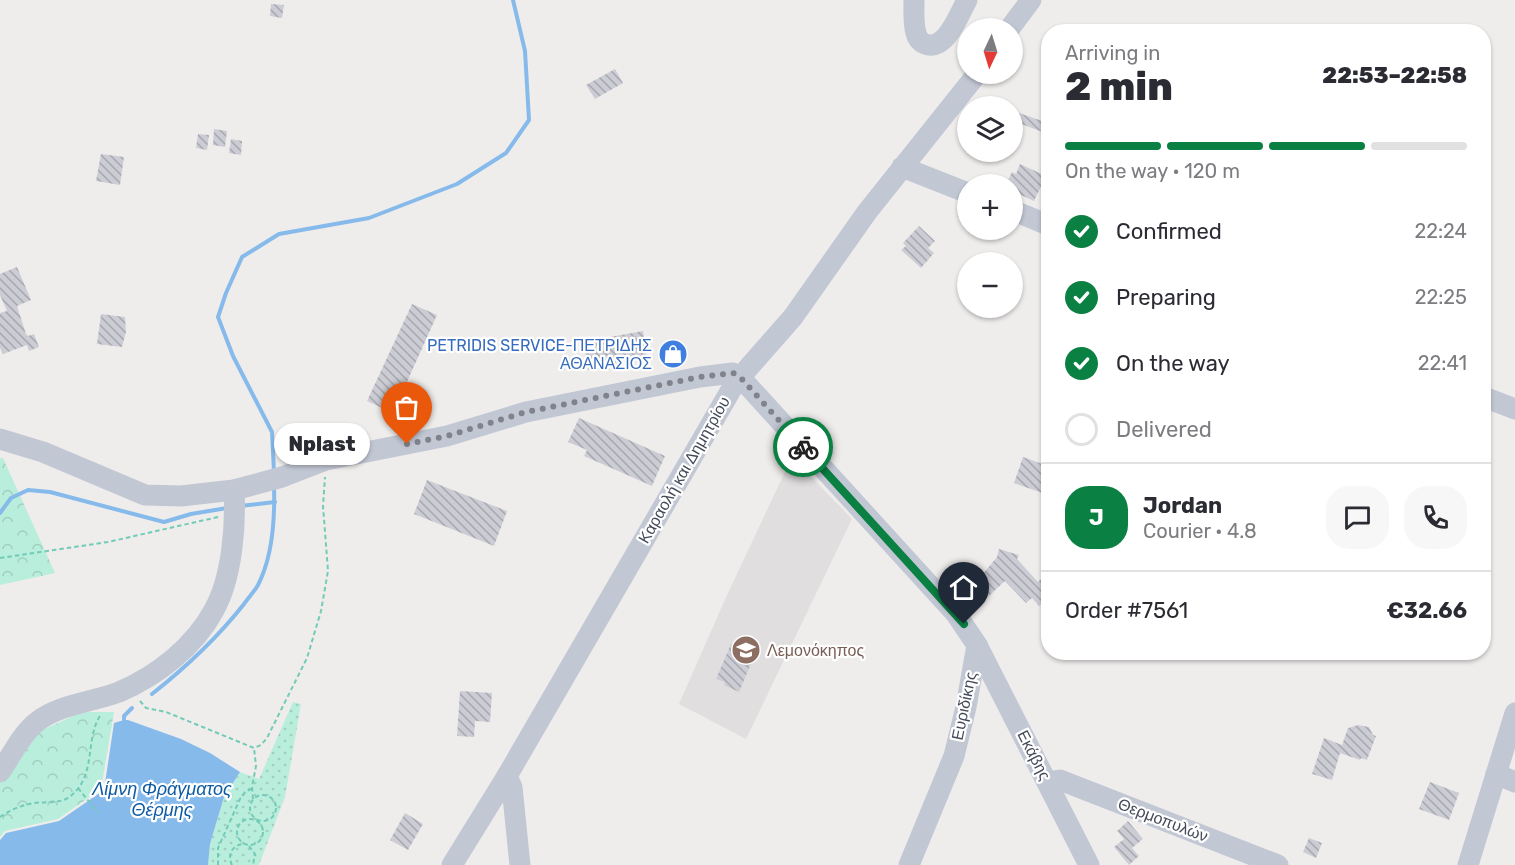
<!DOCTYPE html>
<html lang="en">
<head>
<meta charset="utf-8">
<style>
	body { margin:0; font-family:Rubik,sans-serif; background:#f7f7f7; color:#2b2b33; height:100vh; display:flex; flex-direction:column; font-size:22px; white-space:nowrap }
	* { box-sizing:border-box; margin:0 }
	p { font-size:20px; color:#7c7c81 }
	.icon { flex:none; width:33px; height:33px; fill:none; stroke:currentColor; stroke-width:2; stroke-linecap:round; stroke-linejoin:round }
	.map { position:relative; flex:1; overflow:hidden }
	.panel { position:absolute; left:1041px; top:24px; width:450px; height:636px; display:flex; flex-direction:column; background:#fff; border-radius:24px; box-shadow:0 2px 4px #0004 }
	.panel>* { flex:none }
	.needle { width:39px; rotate:184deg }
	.tools { position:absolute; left:957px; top:18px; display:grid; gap:12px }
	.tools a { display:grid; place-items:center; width:66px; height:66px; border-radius:50%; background:#fff; box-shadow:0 2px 4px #0004; font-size:30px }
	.pin { position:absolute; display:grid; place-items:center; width:51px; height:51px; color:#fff; margin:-62px -26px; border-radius:50% 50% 50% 0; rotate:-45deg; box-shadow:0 0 6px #0007 }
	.pin .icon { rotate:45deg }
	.courier { position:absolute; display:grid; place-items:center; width:60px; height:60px; margin:-30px; border:4px solid #0b8043; border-radius:50%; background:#fff; color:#222; box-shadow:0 2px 8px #0007 }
	.bubble { position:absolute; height:42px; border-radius:21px; background:#fff; box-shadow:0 2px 4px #0004; font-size:20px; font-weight:800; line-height:42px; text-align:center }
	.head em { font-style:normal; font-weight:800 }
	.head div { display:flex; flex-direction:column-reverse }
	.head { display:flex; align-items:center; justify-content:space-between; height:102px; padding:0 24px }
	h1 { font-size:39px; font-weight:800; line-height:45px }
	.bar { display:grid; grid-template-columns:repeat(4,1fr); gap:9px 6px; align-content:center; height:72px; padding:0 24px }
	.bar i { height:8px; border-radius:4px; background:#e1e1e2 }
	.bar .active { background:#0b8043 }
	.bar p { grid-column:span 4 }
	.line { display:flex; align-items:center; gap:15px; padding:0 24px; border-top:2px solid #e1e1e2 }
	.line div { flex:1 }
	.round { display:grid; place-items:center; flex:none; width:63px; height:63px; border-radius:24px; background:#f7f7f7 }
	ol { padding:0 24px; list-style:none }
	li { display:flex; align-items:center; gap:18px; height:66px }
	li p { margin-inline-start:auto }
	li .icon { padding:6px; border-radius:50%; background:#0b8043; color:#fff; stroke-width:4 }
	li:last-child { color:#7c7c81 }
	li i { width:33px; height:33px; border:3px solid #e1e1e2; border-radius:50% }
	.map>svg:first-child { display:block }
	.education { fill:#e0dede }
	.green { fill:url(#green-dots) }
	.forest { fill:url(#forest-crowns) }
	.water { fill:#86baeb }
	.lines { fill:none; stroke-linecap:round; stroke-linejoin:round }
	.stream { stroke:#86baeb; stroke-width:4 }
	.building { fill:url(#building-back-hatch) }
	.path { stroke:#72cbb7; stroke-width:2; stroke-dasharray:4.5 3; stroke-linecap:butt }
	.minor { stroke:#c2c7d4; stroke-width:21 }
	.done { stroke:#80838c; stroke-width:6; stroke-dasharray:0 10.8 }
	.route { stroke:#0b8043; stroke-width:8 }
	.labels { text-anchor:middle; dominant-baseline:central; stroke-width:4.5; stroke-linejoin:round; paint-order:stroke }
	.shop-label { font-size:16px; fill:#366cbe; stroke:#fff; text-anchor:end }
	.street-label { font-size:16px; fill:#454a59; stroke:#fff }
	.education-label { font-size:16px; fill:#785e54; stroke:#fff; text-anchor:start }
	.water-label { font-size:18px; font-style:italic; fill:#0d5ba4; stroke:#fff }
</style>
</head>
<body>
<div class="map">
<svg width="1515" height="865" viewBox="0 0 1515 865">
	<defs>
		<pattern id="green-dots" width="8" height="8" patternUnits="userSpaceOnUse" patternTransform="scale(1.5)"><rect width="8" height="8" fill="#b9eedc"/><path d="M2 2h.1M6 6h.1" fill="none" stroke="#a0cebf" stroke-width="1.8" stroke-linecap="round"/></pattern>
		<pattern id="forest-crowns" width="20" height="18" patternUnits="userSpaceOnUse" patternTransform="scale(1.5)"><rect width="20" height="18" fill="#b9eedc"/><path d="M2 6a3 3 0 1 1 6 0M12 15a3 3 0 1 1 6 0" fill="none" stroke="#a0cebf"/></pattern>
		<pattern id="building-back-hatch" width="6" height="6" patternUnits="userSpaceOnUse" patternTransform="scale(1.5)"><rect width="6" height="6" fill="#cccdd4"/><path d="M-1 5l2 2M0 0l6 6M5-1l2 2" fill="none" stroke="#a7a8af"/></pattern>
	</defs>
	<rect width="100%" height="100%" fill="#efedec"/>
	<!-- education -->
	<polygon class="education" points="792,457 852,519 746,739 679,704 727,595"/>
	<!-- green -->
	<polygon class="green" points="293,702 301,704 285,797 259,865 208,865 210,844 224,797 240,772 259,779"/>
	<!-- forest -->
	<g class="forest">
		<polygon points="0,458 3,458 55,573 0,585"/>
		<polygon points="82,712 114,712 101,789 58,819 5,831 0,837 0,783 36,733"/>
	</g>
	<!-- water -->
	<polygon class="water" points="124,720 128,720 181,739 210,753 240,772 224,797 210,844 208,865 0,865 0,840 6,833 59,821 104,790 114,723"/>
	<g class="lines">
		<!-- stream -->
		<g class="stream">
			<polyline points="274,472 272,432 233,356 218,317 226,293 242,257 279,234 369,218 457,184 506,153 529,120 525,51 513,0"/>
			<polyline points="240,506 275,502"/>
			<polyline points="0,513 11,498 28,490 50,492 164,522 191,514 227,508"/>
			<path d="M152,694C185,668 218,637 244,604C248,598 254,592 258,585C273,556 275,518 274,486"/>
			<polyline points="124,723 124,716 132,708"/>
		</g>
	</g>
	<!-- building -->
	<g class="building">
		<polygon points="271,4 284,5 282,18 270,16"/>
		<polygon points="615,69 623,83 595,99 586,85"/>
		<polygon points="1019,113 1048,123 1048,134 1016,122"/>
		<polygon points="214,129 227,131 225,147 213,145"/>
		<polygon points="198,134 209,135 207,150 196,148"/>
		<polygon points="231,139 242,141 241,155 229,153"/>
		<polygon points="101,154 124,157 120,185 96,181"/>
		<polygon points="1020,164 1046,176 1034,201 1012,191 1012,184 1006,184 1012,172 1016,174"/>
		<polygon points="919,226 935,241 928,248 934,253 921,268 901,250 906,246 903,243"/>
		<polygon points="17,267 31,300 17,306 26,334 28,336 34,334 39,347 29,351 27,345 3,354 0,348 0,313 7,311 0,295 0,274"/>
		<polygon points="412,304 437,315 393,413 367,401"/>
		<polygon points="101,314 125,317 126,332 122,347 97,344"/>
		<polygon points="643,331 647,356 616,362 617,365 588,370 583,342"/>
		<polygon points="579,418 665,456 652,486 584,456 587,450 568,442"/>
		<polygon points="1023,457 1048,466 1048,495 1014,483"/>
		<polygon points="427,480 507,511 494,546 414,514"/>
		<polygon points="999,549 1019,555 1017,559 1038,582 1041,579 1048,587 1048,609 1043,603 1039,606 1032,598 1026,603 1005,581 978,606 962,589 980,572 982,575 997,557"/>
		<polygon points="731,644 755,654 739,692 724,685 725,682 716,679"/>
		<polygon points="460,691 492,693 490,722 475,721 474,737 457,736"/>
		<polygon points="1358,725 1369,727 1373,735 1376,736 1367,760 1361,758 1360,760 1340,753 1332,780 1312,774 1324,738 1342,745 1348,728"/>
		<polygon points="1430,782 1459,793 1449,820 1419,809"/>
		<polygon points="405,813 423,824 408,850 390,840"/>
		<polygon points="1128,821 1143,839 1132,848 1139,856 1129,865 1114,847 1124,839 1117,831"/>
		<polygon points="1309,838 1322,843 1316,858 1303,852"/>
	</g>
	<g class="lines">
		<!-- path -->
		<g class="path">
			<polyline points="0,558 108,542 218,517"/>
			<polyline points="140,701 146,708 166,712 254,748 261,745 267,738 307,658 321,611 328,571 323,506 325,477"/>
			<polyline points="78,788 98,813"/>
			<circle cx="263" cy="808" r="13"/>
			<polyline points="253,799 252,787 256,766 254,748"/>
			<path d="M0,817C9,811 19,806 29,804C41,801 55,804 66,799C98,780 84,741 100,716"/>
			<circle cx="250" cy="832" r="13"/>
			<polyline points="249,846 255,854 253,865"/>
			<polyline points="218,865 218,848 240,799 246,791 252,789"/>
			<path d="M232,865C227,854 232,845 244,844"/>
		</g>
		<!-- minor -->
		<g class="minor">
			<path d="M914,0C914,11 913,23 916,33C917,38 920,42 925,44C946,52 959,14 967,0"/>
			<polyline points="1010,28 1031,0"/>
			<polyline points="902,167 968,193"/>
			<polyline points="1012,210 1048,225"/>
			<polyline points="1484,397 1515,409"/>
			<polyline points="0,439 43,452 145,495 181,496 234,490 282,477 326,460 447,436 526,412 700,377 733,373 740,377 956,614 977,645 966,707 954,756 909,865"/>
			<polyline points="977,645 1089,865"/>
			<path d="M0,772C12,755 21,734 38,721C61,704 93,702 119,692C157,676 195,646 214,610C232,578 236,526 234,490"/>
			<polyline points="1496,774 1515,782"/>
			<polyline points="507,776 512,787 520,865"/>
			<polyline points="1048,782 1060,780 1278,865"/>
			<polyline points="452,865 507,776 735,383 793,317 867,212 977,74"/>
			<polyline points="1468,865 1515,713"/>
		</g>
	</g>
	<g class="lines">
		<!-- done -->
		<polyline class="done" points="407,444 447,436 526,412 700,377 733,373 740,377 803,447"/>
		<!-- route -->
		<polyline class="route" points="803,447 964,624"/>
	</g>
	<!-- icons -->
	<defs>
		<g id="shop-disc" transform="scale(1.5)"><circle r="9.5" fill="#3f7fe0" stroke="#fff"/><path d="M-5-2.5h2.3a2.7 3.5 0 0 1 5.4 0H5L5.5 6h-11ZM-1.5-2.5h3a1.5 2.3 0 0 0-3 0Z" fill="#fff"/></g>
		<g id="school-disc" transform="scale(1.5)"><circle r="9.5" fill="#8d6e63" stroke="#fff"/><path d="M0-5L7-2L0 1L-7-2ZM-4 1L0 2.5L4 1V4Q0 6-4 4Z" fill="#fff"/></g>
	</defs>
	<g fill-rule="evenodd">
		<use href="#shop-disc" x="673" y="354"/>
		<use href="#school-disc" x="746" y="650"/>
	</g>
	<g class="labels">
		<!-- shop labels -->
		<g class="shop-label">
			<text x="652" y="345">PETRIDIS SERVICE-ΠΕΤΡΙΔΗΣ<tspan x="652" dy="18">ΑΘΑΝΑΣΙΟΣ</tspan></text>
		</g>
		<!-- street labels -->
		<g class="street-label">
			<text transform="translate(684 470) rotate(-60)">Καραολή και Δημητρίου</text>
			<text transform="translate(964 706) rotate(-78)">Ευριδίκης</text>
			<text transform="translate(1034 755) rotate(63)">Εκάβης</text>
			<text transform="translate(1163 820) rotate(21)">Θερμοπυλών</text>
		</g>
		<!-- education labels -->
		<g class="education-label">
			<text x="767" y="650">Λεμονόκηπος</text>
		</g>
		<!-- water labels -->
		<g class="water-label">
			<text x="162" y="789">Λίμνη Φράγματος<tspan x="162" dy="21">Θέρμης</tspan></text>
		</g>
	</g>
</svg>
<div class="tools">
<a><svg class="needle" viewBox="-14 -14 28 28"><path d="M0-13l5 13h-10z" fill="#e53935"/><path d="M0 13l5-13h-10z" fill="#7c7c81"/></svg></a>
<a><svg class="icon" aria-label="layers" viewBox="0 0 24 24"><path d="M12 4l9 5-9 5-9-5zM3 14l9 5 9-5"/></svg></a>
<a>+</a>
<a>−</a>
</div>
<div class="pin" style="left:407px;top:444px;background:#ea580c"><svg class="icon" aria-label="bag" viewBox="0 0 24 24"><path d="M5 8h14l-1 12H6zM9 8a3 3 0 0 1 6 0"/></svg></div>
<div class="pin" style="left:964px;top:624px;background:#1f2937"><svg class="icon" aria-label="home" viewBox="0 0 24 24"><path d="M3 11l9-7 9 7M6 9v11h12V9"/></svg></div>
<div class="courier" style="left:803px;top:447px"><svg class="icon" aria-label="bike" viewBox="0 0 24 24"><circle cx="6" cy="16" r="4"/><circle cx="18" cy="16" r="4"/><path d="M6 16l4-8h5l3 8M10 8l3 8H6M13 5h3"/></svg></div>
<div class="bubble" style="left:274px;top:423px;width:96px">Nplast</div>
<section class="panel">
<div class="head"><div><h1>2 min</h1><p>Arriving in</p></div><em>22:53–22:58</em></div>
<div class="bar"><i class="active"></i><i class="active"></i><i class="active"></i><i></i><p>On the way · 120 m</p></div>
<ol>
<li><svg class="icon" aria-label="check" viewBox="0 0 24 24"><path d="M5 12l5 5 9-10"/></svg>Confirmed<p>22:24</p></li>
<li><svg class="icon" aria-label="check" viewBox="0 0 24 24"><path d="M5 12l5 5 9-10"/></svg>Preparing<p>22:25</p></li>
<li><svg class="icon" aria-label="check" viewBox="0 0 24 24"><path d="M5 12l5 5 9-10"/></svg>On the way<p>22:41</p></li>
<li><i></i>Delivered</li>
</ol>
<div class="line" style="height:108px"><b class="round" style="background:#0b8043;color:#fff">J</b><div><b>Jordan</b><p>Courier · 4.8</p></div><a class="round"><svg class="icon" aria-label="chat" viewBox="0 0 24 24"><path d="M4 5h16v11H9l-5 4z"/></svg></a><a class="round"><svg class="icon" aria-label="phone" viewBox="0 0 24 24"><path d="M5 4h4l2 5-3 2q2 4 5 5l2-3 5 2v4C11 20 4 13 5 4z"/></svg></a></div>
<div class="line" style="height:78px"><div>Order #7561</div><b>€32.66</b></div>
</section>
</div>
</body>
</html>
